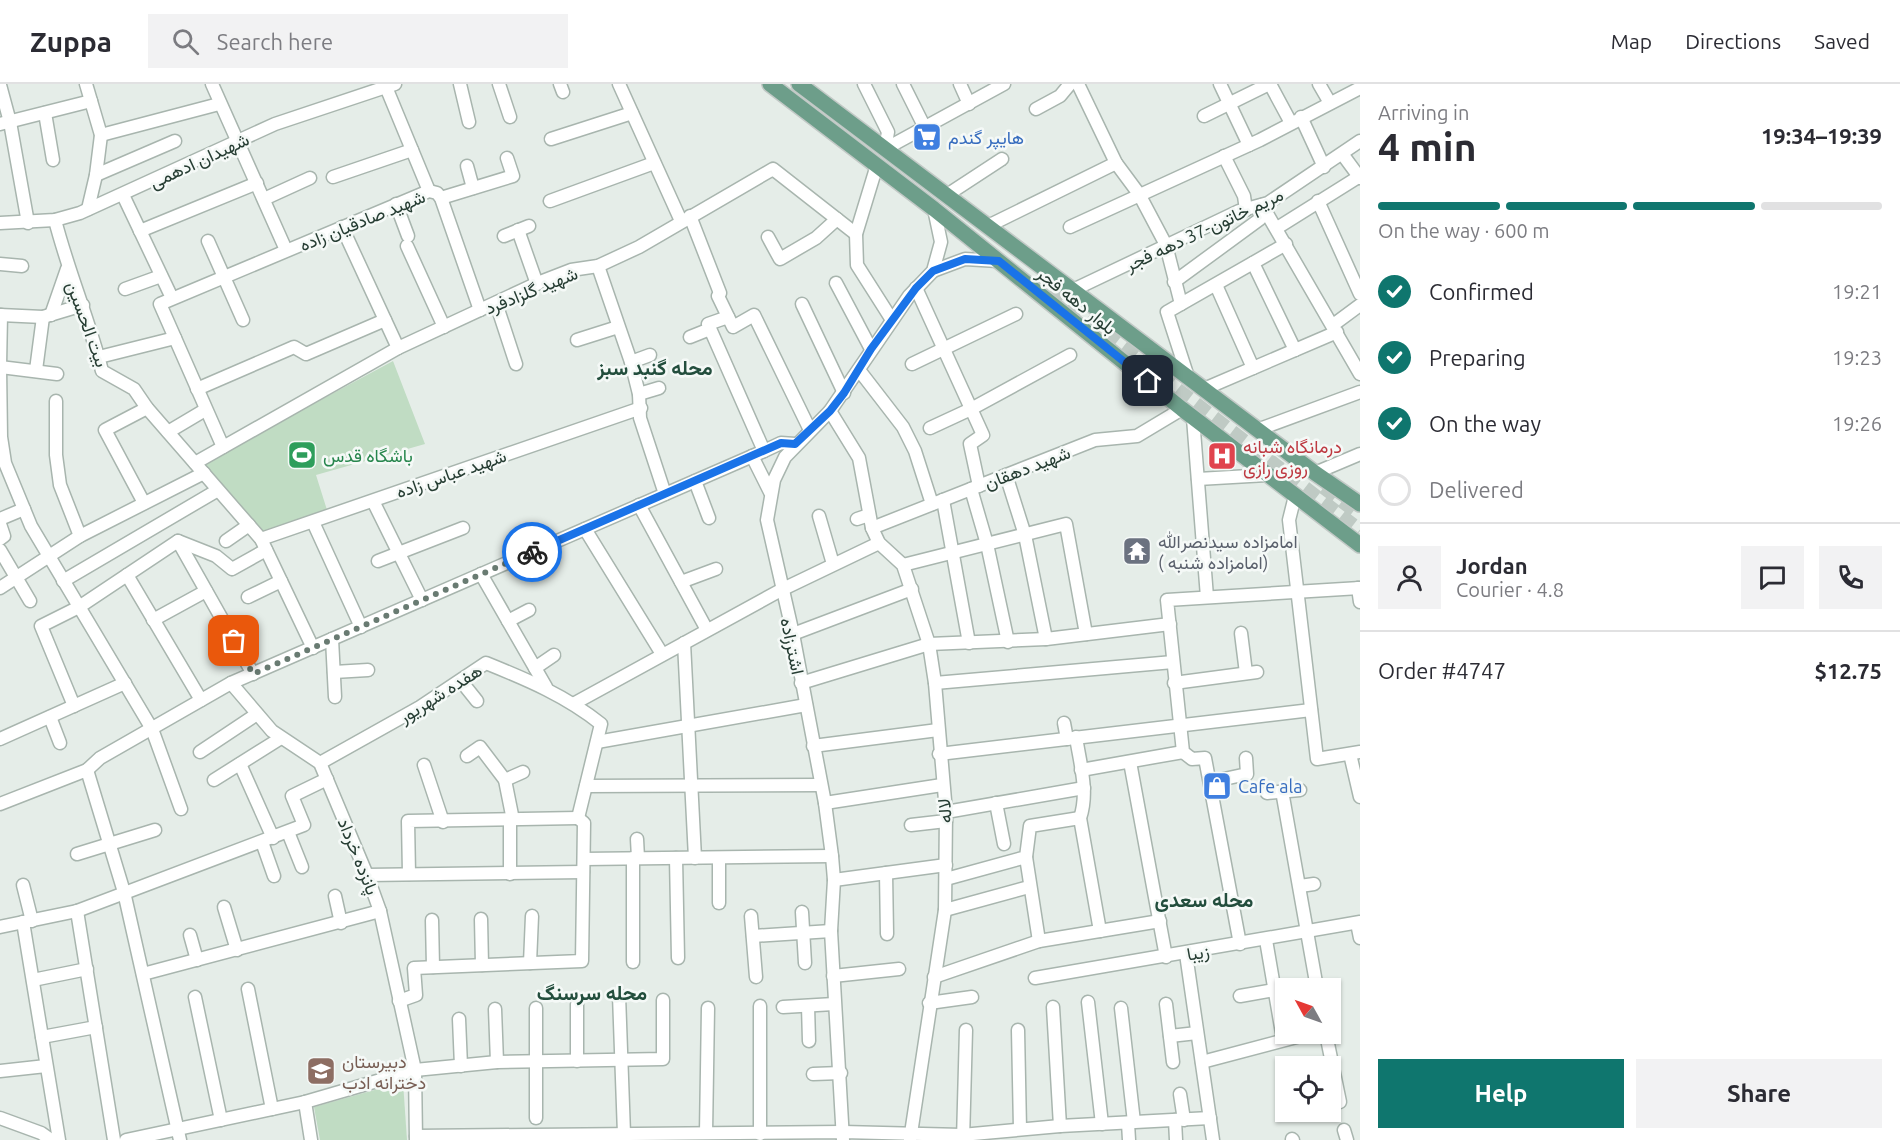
<!DOCTYPE html>
<html lang="en">
<head>
<meta charset="utf-8">
<style>
	body { margin:0; font-family:Ubuntu,Vazirmatn,sans-serif; background:#f2f2f3; color:#2b2b33; height:100vh; display:flex; flex-direction:column; font-size:22px; white-space:nowrap }
	* { box-sizing:border-box; margin:0 }
	p { font-size:20px; color:#7c7c81 }
	.icon { flex:none; width:33px; height:33px; fill:none; stroke:currentColor; stroke-width:2; stroke-linecap:round; stroke-linejoin:round }
	.map { position:relative; flex:1; overflow:hidden }
	.details { display:flex; flex-direction:column; background:#fff; width:540px }
	.details>* { flex:none }
	.needle { width:39px; rotate:310deg }
	.fabs { position:absolute; left:1275px; top:894px; display:grid; gap:12px }
	.fabs a { display:grid; place-items:center; width:66px; height:66px; border-radius:0px; background:#fff; box-shadow:0 2px 4px #0004; font-size:30px }
	.pin { position:absolute; display:grid; place-items:center; width:51px; height:51px; color:#fff; margin:-26px; border-radius:12px; box-shadow:0 3px 9px #0006 }
	.courier { position:absolute; display:grid; place-items:center; width:60px; height:60px; margin:-30px; border:4px solid #1a73e8; border-radius:50%; background:#fff; color:#222; box-shadow:0 2px 8px #0007 }
	.summary em { font-style:normal; font-weight:700 }
	.summary div { display:flex; flex-direction:column-reverse }
	.summary { display:flex; align-items:center; justify-content:space-between; height:102px; padding:0 18px }
	h1 { font-size:39px; font-weight:700; line-height:45px }
	.bar { display:grid; grid-template-columns:repeat(4,1fr); gap:9px 6px; align-content:center; height:72px; padding:0 18px }
	.bar i { height:8px; border-radius:4px; background:#e1e1e2 }
	.bar .current { background:#0f766e }
	.bar p { grid-column:span 4 }
	.line { display:flex; align-items:center; gap:15px; padding:0 18px; border-top:2px solid #e1e1e2 }
	.line div { flex:1 }
	.round { display:grid; place-items:center; flex:none; width:63px; height:63px; border-radius:0px; background:#f2f2f3 }
	ol { padding:0 18px; list-style:none }
	li { display:flex; align-items:center; gap:18px; height:66px }
	li p { margin-inline-start:auto }
	li .icon { padding:6px; border-radius:50%; background:#0f766e; color:#fff; stroke-width:4 }
	li:last-child { color:#7c7c81 }
	li i { width:33px; height:33px; border:3px solid #e1e1e2; border-radius:50% }
	.action { display:flex; gap:12px; margin-top:auto; padding:12px 18px }
	.action a { flex:1; height:69px; border-radius:0px; background:#0f766e; color:#fff; font-size:24px; font-weight:700; line-height:69px; text-align:center }
	.action a+a { background:#f2f2f3; color:#2b2b33 }
	header { display:flex; align-items:center; gap:36px; box-sizing:border-box; height:84px; padding:0 30px; background:#fff; border-bottom:2px solid #e1e1e2 }
	header strong { font-size:28px }
	nav { display:flex; gap:33px; margin-inline-start:auto; font-size:21px }
	.search { width:420px; height:54px; background:#f2f2f3; display:flex; align-items:center; gap:15px; box-sizing:border-box; padding:0 21px; border-radius:0px; color:#7c7c81; font-size:22px }
	main { display:flex; flex:1; min-height:0 }
	.map>svg:first-child { display:block }
	.green { fill:#c0dcc3 }
	.lines { fill:none; stroke-linecap:round; stroke-linejoin:round }
	.major-tunnel { stroke:#bfcac4; stroke-width:15; stroke-dasharray:15 8; stroke-linecap:butt }
	.minor-casing { stroke:#a8b5ae; stroke-width:15 }
	.major-casing { stroke:#c2c9c6; stroke-width:18 }
	.minor { stroke:#fff; stroke-width:12 }
	.major { stroke:#6d9e8a; stroke-width:15 }
	.done { stroke:#697b72; stroke-width:6; stroke-dasharray:0 10.8 }
	.route { stroke:#1a73e8; stroke-width:8 }
	.labels { text-anchor:middle; dominant-baseline:central; stroke-width:5; stroke-linejoin:round; paint-order:stroke }
	.shop-label { font-size:18px; fill:#366cbe; stroke:#f5f9f7; text-anchor:start }
	.street-label { font-size:18px; fill:#263d33; stroke:#f5f9f7 }
	.health-label { font-size:18px; fill:#be3a42; stroke:#f5f9f7; text-anchor:start }
	.leisure-label { font-size:18px; fill:#27864d; stroke:#f5f9f7; text-anchor:start }
	.worship-label { font-size:18px; fill:#5b616d; stroke:#f5f9f7; text-anchor:start }
	.education-label { font-size:18px; fill:#785e54; stroke:#f5f9f7; text-anchor:start }
	.neighbourhood-label { font-size:20px; font-weight:bold; fill:#234e3d; stroke:#f5f9f7 }
</style>
</head>
<body>
<header>
<strong>Zuppa</strong>
<div class="search"><svg class="icon" aria-label="search" viewBox="0 0 24 24"><circle cx="10" cy="10" r="6"/><path d="M15 15l6 6"/></svg>Search here</div>
<nav><a>Map</a><a>Directions</a><a>Saved</a></nav>
</header>
<main>
<div class="map">
<svg width="1360" height="1056" viewBox="0 0 1360 1056">
	<rect width="100%" height="100%" fill="#e5ede8"/>
	<!-- green -->
	<g class="green">
		<polygon points="393,277 425,360 316,391 327,426 258,449 198,382"/>
		<polygon points="403,998 407,1056 320,1056 314,1023"/>
	</g>
	<g class="lines">
		<!-- major-tunnel -->
		<g class="major-tunnel">
			<polyline points="1028,200 1049,207 1360,447"/>
			<polyline points="1324,403 1360,430"/>
		</g>
		<!-- minor casing -->
		<g class="minor-casing">
			<g id="minor">
				<polyline points="86,0 101,51 96,91 88,125"/>
				<polyline points="212,0 286,166"/>
				<polyline points="460,0 469,38"/>
				<polyline points="499,0 510,33"/>
				<polyline points="560,0 563,8"/>
				<polyline points="619,0 681,137"/>
				<polyline points="864,0 888,48 885,65"/>
				<polyline points="903,0 925,44"/>
				<polyline points="960,0 969,20"/>
				<polyline points="1078,0 1116,79 1139,110 1166,161 1181,220 1167,228 1188,293"/>
				<polyline points="1220,0 1249,61"/>
				<polyline points="1270,0 1291,39"/>
				<polyline points="1319,0 1330,19"/>
				<polyline points="0,1 10,38 28,139"/>
				<polyline points="386,3 429,107"/>
				<polyline points="1036,25 1060,12 1070,0"/>
				<polyline points="45,29 53,76"/>
				<polyline points="1204,32 1269,0"/>
				<polyline points="1301,33 1324,83"/>
				<polyline points="0,40 91,17"/>
				<polyline points="101,51 219,20"/>
				<polyline points="551,55 632,29"/>
				<polyline points="885,65 1004,0"/>
				<polyline points="1343,71 1360,94"/>
				<polyline points="1224,72 1244,112 1246,126"/>
				<polyline points="877,81 856,150 857,181 892,236"/>
				<polyline points="467,82 473,104"/>
				<polyline points="96,91 175,57"/>
				<polyline points="333,93 412,66"/>
				<polyline points="123,111 172,214"/>
				<polyline points="947,111 1002,75"/>
				<polyline points="441,114 513,92 507,74"/>
				<polyline points="264,115 310,94"/>
				<polyline points="550,117 654,79"/>
				<polyline points="1318,117 1360,210"/>
				<polyline points="396,120 408,152"/>
				<polyline points="1262,121 1360,290"/>
				<polyline points="690,132 720,209"/>
				<path d="M55,136C68,187 89,236 102,287L134,305L147,324L261,455L313,564"/>
				<polyline points="0,139 55,136 80,129 275,40 395,0"/>
				<polyline points="988,142 1116,79"/>
				<polyline points="342,143 398,264"/>
				<polyline points="1070,143 1260,56 1360,4"/>
				<polyline points="1277,144 1360,92"/>
				<polyline points="518,146 537,200"/>
				<polyline points="140,147 257,99"/>
				<polyline points="504,152 529,142"/>
				<polyline points="768,153 780,175 816,154 837,135"/>
				<polyline points="208,157 243,236"/>
				<polyline points="407,162 444,243"/>
				<polyline points="1253,179 1295,266"/>
				<polyline points="0,180 22,182"/>
				<polyline points="598,182 631,278 639,310 640,334 665,410"/>
				<polyline points="933,187 965,175 998,177"/>
				<polyline points="1174,198 1260,135 1262,121"/>
				<polyline points="836,199 871,265"/>
				<polyline points="1216,201 1253,284"/>
				<polyline points="916,204 983,351 970,360 979,402"/>
				<polyline points="125,205 161,192"/>
				<polyline points="1073,206 1239,127 1268,119 1360,57"/>
				<polyline points="718,212 733,243 754,231 810,346"/>
				<polyline points="496,219 516,280"/>
				<polyline points="802,220 844,309"/>
				<polyline points="1181,220 1286,160"/>
				<polyline points="0,231 43,233 83,221"/>
				<polyline points="51,231 67,185"/>
				<polyline points="728,233 708,240 764,367"/>
				<polyline points="1333,241 1360,221"/>
				<polyline points="690,253 710,245"/>
				<polyline points="577,256 618,243"/>
				<polyline points="99,273 175,254"/>
				<polyline points="631,278 650,271"/>
				<polyline points="912,280 1016,230"/>
				<polyline points="0,282 1,231"/>
				<polyline points="0,283 1,353 5,379 31,442 152,645 181,725"/>
				<polyline points="0,283 57,290"/>
				<polyline points="36,286 43,233"/>
				<polyline points="859,286 903,343 915,367 932,420"/>
				<polyline points="197,305 294,263 306,270 385,236"/>
				<polyline points="1204,305 1337,248"/>
				<polyline points="639,310 659,304"/>
				<polyline points="56,317 56,371 60,401 80,452"/>
				<polyline points="830,327 859,374 872,444 879,459 903,481 929,560 935,599 946,728 945,826 910,1056"/>
				<polyline points="1193,334 1207,513"/>
				<polyline points="930,344 971,325 1070,271"/>
				<polyline points="1257,346 1360,308"/>
				<polyline points="168,348 205,326"/>
				<polyline points="223,363 160,220 429,107 437,109 441,114 480,226"/>
				<polyline points="752,372 770,408"/>
				<polyline points="195,379 398,264 540,198 571,186 598,182 639,163 773,85 856,150"/>
				<polyline points="1315,389 1360,370"/>
				<polyline points="1006,391 1025,451 1046,555"/>
				<polyline points="1198,395 1267,391"/>
				<polyline points="695,397 709,434"/>
				<polyline points="971,405 987,460 1008,558"/>
				<polyline points="1295,412 1289,436 1317,675 1360,668"/>
				<polyline points="943,416 969,559"/>
				<polyline points="373,417 422,516"/>
				<polyline points="144,419 105,346 147,324"/>
				<polyline points="639,421 707,546"/>
				<polyline points="819,432 833,480"/>
				<polyline points="0,435 24,425"/>
				<polyline points="857,435 869,431"/>
				<polyline points="313,438 361,543"/>
				<polyline points="0,440 4,452 0,455"/>
				<polyline points="872,444 1095,356 1137,352 1182,325"/>
				<polyline points="585,445 662,570"/>
				<polyline points="261,455 641,324"/>
				<polyline points="178,457 253,590"/>
				<polyline points="226,457 249,441"/>
				<polyline points="0,466 30,517"/>
				<polyline points="378,477 463,444"/>
				<polyline points="903,481 1066,440 1086,550"/>
				<polyline points="481,490 546,603"/>
				<polyline points="127,491 201,616"/>
				<polyline points="63,497 218,406"/>
				<polyline points="681,498 716,485"/>
				<polyline points="0,504 80,452 204,389"/>
				<polyline points="1358,504 1360,518"/>
				<polyline points="248,513 281,497"/>
				<polyline points="153,536 206,507"/>
				<polyline points="508,537 529,526"/>
				<polyline points="1241,549 1246,589"/>
				<polyline points="793,550 912,505"/>
				<polyline points="332,555 335,613"/>
				<polyline points="684,559 695,774"/>
				<polyline points="535,584 554,571"/>
				<polyline points="334,588 368,586"/>
				<polyline points="461,597 477,617"/>
				<polyline points="231,599 272,647 320,679 367,791 380,827 415,986 416,1056"/>
				<polyline points="801,599 929,560 1046,555 1170,540"/>
				<polyline points="935,599 1173,578"/>
				<polyline points="1174,599 1257,588"/>
				<polyline points="575,619 781,506 879,459"/>
				<polyline points="74,622 41,542 79,523 178,457 216,472 232,485 266,466"/>
				<polyline points="50,633 60,659"/>
				<polyline points="1064,639 1067,655"/>
				<path d="M1076,653C1080,680 1089,708 1080,734L1100,847"/>
				<polyline points="0,655 125,599"/>
				<polyline points="597,658 806,621"/>
				<polyline points="813,662 938,646"/>
				<polyline points="200,668 257,630"/>
				<polyline points="939,670 1311,626"/>
				<polyline points="1350,670 1360,713"/>
				<polyline points="467,672 480,663 505,696 513,736"/>
				<polyline points="1130,678 1166,873"/>
				<path d="M320,679L420,623L486,579C528,596 566,612 601,640L578,734"/>
				<polyline points="240,680 273,754"/>
				<polyline points="424,681 443,738"/>
				<polyline points="87,686 124,808 180,1056"/>
				<polyline points="1081,686 1183,668"/>
				<polyline points="214,696 281,654"/>
				<polyline points="505,696 523,688"/>
				<polyline points="1210,698 1247,690 1246,674"/>
				<polyline points="586,702 821,701"/>
				<polyline points="1282,707 1317,904"/>
				<polyline points="1267,709 1300,706"/>
				<polyline points="825,719 942,701"/>
				<polyline points="996,719 1004,760"/>
				<polyline points="0,720 87,686 100,674 231,599 764,367 781,359 795,360"/>
				<polyline points="946,728 1084,704"/>
				<polyline points="911,741 946,737"/>
				<polyline points="288,748 302,783"/>
				<polyline points="637,755 638,774"/>
				<polyline points="262,758 274,792"/>
				<polyline points="77,770 155,746"/>
				<polyline points="1026,773 1039,857"/>
				<polyline points="676,774 678,874"/>
				<polyline points="584,775 832,772"/>
				<polyline points="886,789 887,850"/>
				<polyline points="409,790 408,737 578,734"/>
				<polyline points="510,790 510,736"/>
				<polyline points="367,791 583,788"/>
				<polyline points="946,795 1026,773 1030,742 1080,734"/>
				<polyline points="834,796 946,781"/>
				<polyline points="23,801 32,837"/>
				<polyline points="1300,802 1314,800"/>
				<polyline points="335,812 341,839"/>
				<polyline points="719,819 719,774"/>
				<polyline points="224,823 237,866"/>
				<polyline points="945,826 1029,803"/>
				<polyline points="77,827 114,1056"/>
				<polyline points="802,828 805,879"/>
				<polyline points="751,832 756,893"/>
				<polyline points="481,835 482,881"/>
				<polyline points="432,836 433,883"/>
				<polyline points="23,838 59,1056"/>
				<polyline points="1357,839 1360,854"/>
				<polyline points="0,843 77,827 304,741 292,712 327,695"/>
				<polyline points="190,851 197,876"/>
				<polyline points="753,852 831,847"/>
				<polyline points="1266,856 1283,955"/>
				<polyline points="1240,860 1205,674 1192,675 1183,668 1167,516 1360,504"/>
				<polyline points="1186,870 1213,1056"/>
				<polyline points="633,878 633,774"/>
				<polyline points="530,879 532,832"/>
				<polyline points="143,890 380,827"/>
				<polyline points="833,892 899,885"/>
				<polyline points="934,893 1039,857 1160,837"/>
				<polyline points="1035,894 1360,838"/>
				<polyline points="33,896 87,885"/>
				<polyline points="248,905 272,1025"/>
				<polyline points="619,911 624,1050"/>
				<polyline points="1240,912 1274,906"/>
				<polyline points="195,913 221,1036"/>
				<polyline points="399,917 416,911 414,884 582,877 584,739 578,734"/>
				<polyline points="1088,918 1102,1040"/>
				<polyline points="929,919 972,913"/>
				<polyline points="1166,920 1173,978"/>
				<polyline points="760,922 760,1050"/>
				<polyline points="808,922 809,957"/>
				<polyline points="783,923 834,920"/>
				<polyline points="1053,923 1060,1042"/>
				<polyline points="536,924 536,1034"/>
				<polyline points="1121,924 1134,1038"/>
				<polyline points="495,925 497,978"/>
				<polyline points="459,935 461,982"/>
				<polyline points="1018,946 1020,1045"/>
				<polyline points="1326,950 1340,1018"/>
				<polyline points="1170,952 1197,949"/>
				<polyline points="42,953 96,943"/>
				<polyline points="577,977 577,920"/>
				<polyline points="1202,978 1308,950"/>
				<polyline points="0,987 46,982"/>
				<polyline points="813,990 841,989"/>
				<polyline points="1180,1010 1184,1036"/>
				<polyline points="305,1018 311,1056"/>
				<polyline points="0,1034 41,1049 51,1056"/>
				<polyline points="1175,1036 1176,1056"/>
				<polyline points="1128,1039 1129,1056"/>
				<polyline points="1344,1046 1347,1056"/>
				<polyline points="706,1049 708,924"/>
				<polyline points="416,1052 843,1048 962,1051 1060,1042 1210,1034"/>
				<polyline points="1292,1055 1293,1056"/>
				<polyline points="126,1056 305,1018 415,986 497,978 663,975 663,916"/>
				<polyline points="843,1056 831,847 834,796 832,772 825,719 793,550 767,436 774,396 785,373 830,327 909,212 933,187 941,158 934,125"/>
				<polyline points="963,1056 966,946"/>
			</g>
		</g>
		<!-- major casing -->
		<g class="major-casing">
			<g id="major">
				<polyline points="770,0 934,125 1182,325 1360,461"/>
				<polyline points="799,0 1315,389 1360,420"/>
			</g>
		</g>
		<!-- minor -->
		<use href="#minor" class="minor"/>
		<!-- major -->
		<use href="#major" class="major"/>
	</g>
	<g class="lines">
		<!-- done -->
		<polyline class="done" points="234,557 253,590 532,468"/>
		<!-- route -->
		<polyline class="route" points="532,468 781,359 795,360 830,327 844,309 871,265 916,204 933,187 965,175 999,177 1148,297"/>
	</g>
	<!-- icons -->
	<defs>
		<g id="supermarket-square" transform="scale(1.5)"><rect x="-9" y="-9" width="18" height="18" rx="4" fill="#3f7fe0" stroke="#f5f9f7"/><path d="M-6-5.5h2.5l.6 2H6L4.5 2H-2.5L-4.4-4H-6ZM-1.5 3.2a1.3 1.3 0 1 0 .1 0ZM3 3.2a1.3 1.3 0 1 0 .1 0Z" fill="#fff"/></g>
		<g id="stadium-square" transform="scale(1.5)"><rect x="-9" y="-9" width="18" height="18" rx="4" fill="#2e9e5b" stroke="#f5f9f7"/><path d="M0-5a6.5 5 0 1 0 0 10a6.5 5 0 1 0 0-10ZM-3.5-1.8h7v3.6h-7Z" fill="#fff"/></g>
		<g id="hospital-square" transform="scale(1.5)"><rect x="-9" y="-9" width="18" height="18" rx="4" fill="#e0444e" stroke="#f5f9f7"/><path d="M-5-5h3v3.5h4V-5h3V5h-3V1.5h-4V5h-3Z" fill="#fff"/></g>
		<g id="temple-square" transform="scale(1.5)"><rect x="-9" y="-9" width="18" height="18" rx="4" fill="#6b7280" stroke="#f5f9f7"/><path d="M0-6L5-2H3V0L6.5 2.5H4V6H1.5V3h-3V6H-4V2.5H-6.5L-3 0V-2H-5Z" fill="#fff"/></g>
		<g id="shop-square" transform="scale(1.5)"><rect x="-9" y="-9" width="18" height="18" rx="4" fill="#3f7fe0" stroke="#f5f9f7"/><path d="M-5-2.5h2.3a2.7 3.5 0 0 1 5.4 0H5L5.5 6h-11ZM-1.5-2.5h3a1.5 2.3 0 0 0-3 0Z" fill="#fff"/></g>
		<g id="school-square" transform="scale(1.5)"><rect x="-9" y="-9" width="18" height="18" rx="4" fill="#8d6e63" stroke="#f5f9f7"/><path d="M0-5L7-2L0 1L-7-2ZM-4 1L0 2.5L4 1V4Q0 6-4 4Z" fill="#fff"/></g>
	</defs>
	<g fill-rule="evenodd">
		<use href="#supermarket-square" x="927" y="53"/>
		<use href="#stadium-square" x="302" y="371"/>
		<use href="#hospital-square" x="1222" y="372"/>
		<use href="#temple-square" x="1137" y="467"/>
		<use href="#shop-square" x="1217" y="702"/>
		<use href="#school-square" x="321" y="987"/>
	</g>
	<g class="labels">
		<!-- shop labels -->
		<g class="shop-label">
			<text x="948" y="53">هایپر گندم</text>
			<text x="1238" y="702">Cafe ala</text>
		</g>
		<!-- street labels -->
		<g class="street-label">
			<text transform="translate(199 76) rotate(-25)">شهیدان ادهمی</text>
			<text transform="translate(362 136) rotate(-22)">شهید صادقیان زاده</text>
			<text transform="translate(1204 145) rotate(-25)">مریم خاتون-37 دهه فجر</text>
			<text transform="translate(531 206) rotate(-22)">شهید گلزادفرد</text>
			<text transform="translate(1077 216) rotate(39)">بلوار دهه فجر</text>
			<text transform="translate(88 240) rotate(70)">بیت الحسین</text>
			<text transform="translate(1027 383) rotate(-21)">شهید دهقان</text>
			<text transform="translate(451 389) rotate(-19)">شهید عباس زاده</text>
			<text transform="translate(793 562) rotate(78)">اشترزاده</text>
			<text transform="translate(440 609) rotate(-32)">هفده شهریور</text>
			<text transform="translate(944 727) rotate(-94)">لاله</text>
			<text transform="translate(359 772) rotate(68)">پانزده خرداد</text>
			<text transform="translate(1198 868) rotate(-10)">زیبا</text>
		</g>
		<!-- health labels -->
		<g class="health-label">
			<text x="1243" y="362">درمانگاه شبانه<tspan x="1243" dy="21">روزی رازی</tspan></text>
		</g>
		<!-- leisure labels -->
		<g class="leisure-label">
			<text x="323" y="371">باشگاه قدس</text>
		</g>
		<!-- worship labels -->
		<g class="worship-label">
			<text x="1158" y="457">امامزاده سیدنصرالله<tspan x="1158" dy="21">( امامزاده شنبه)</tspan></text>
		</g>
		<!-- education labels -->
		<g class="education-label">
			<text x="342" y="977">دبیرستان<tspan x="342" dy="21">دخترانه ادب</tspan></text>
		</g>
		<!-- neighbourhood labels -->
		<g class="neighbourhood-label">
			<text x="655" y="283">محله گنبد سبز</text>
			<text x="1204" y="815">محله سعدی</text>
			<text x="592" y="908">محله سرسنگ</text>
		</g>
	</g>
</svg>
<div class="fabs">
<a><svg class="needle" viewBox="-14 -14 28 28"><path d="M0-13l5 13h-10z" fill="#e53935"/><path d="M0 13l5-13h-10z" fill="#7c7c81"/></svg></a>
<a><svg class="icon" aria-label="locate" viewBox="0 0 24 24"><circle cx="12" cy="12" r="6"/><path d="M12 2v4M12 18v4M2 12h4M18 12h4"/></svg></a>
</div>
<div class="pin" style="left:234px;top:557px;background:#ea580c"><svg class="icon" aria-label="bag" viewBox="0 0 24 24"><path d="M5 8h14l-1 12H6zM9 8a3 3 0 0 1 6 0"/></svg></div>
<div class="pin" style="left:1148px;top:297px;background:#1f2937"><svg class="icon" aria-label="home" viewBox="0 0 24 24"><path d="M3 11l9-7 9 7M6 9v11h12V9"/></svg></div>
<div class="courier" style="left:532px;top:468px"><svg class="icon" aria-label="bike" viewBox="0 0 24 24"><circle cx="6" cy="16" r="4"/><circle cx="18" cy="16" r="4"/><path d="M6 16l4-8h5l3 8M10 8l3 8H6M13 5h3"/></svg></div>
</div>
<section class="details">
<div class="summary"><div><h1>4 min</h1><p>Arriving in</p></div><em>19:34–19:39</em></div>
<div class="bar"><i class="current"></i><i class="current"></i><i class="current"></i><i></i><p>On the way · 600 m</p></div>
<ol>
<li><svg class="icon" aria-label="check" viewBox="0 0 24 24"><path d="M5 12l5 5 9-10"/></svg>Confirmed<p>19:21</p></li>
<li><svg class="icon" aria-label="check" viewBox="0 0 24 24"><path d="M5 12l5 5 9-10"/></svg>Preparing<p>19:23</p></li>
<li><svg class="icon" aria-label="check" viewBox="0 0 24 24"><path d="M5 12l5 5 9-10"/></svg>On the way<p>19:26</p></li>
<li><i></i>Delivered</li>
</ol>
<div class="line" style="height:108px"><a class="round"><svg class="icon" aria-label="person" viewBox="0 0 24 24"><circle cx="12" cy="8" r="4"/><path d="M4 21q1-7 8-7t8 7"/></svg></a><div><b>Jordan</b><p>Courier · 4.8</p></div><a class="round"><svg class="icon" aria-label="chat" viewBox="0 0 24 24"><path d="M4 5h16v11H9l-5 4z"/></svg></a><a class="round"><svg class="icon" aria-label="phone" viewBox="0 0 24 24"><path d="M5 4h4l2 5-3 2q2 4 5 5l2-3 5 2v4C11 20 4 13 5 4z"/></svg></a></div>
<div class="line" style="height:78px"><div>Order #4747</div><b>$12.75</b></div>
<div class="action"><a>Help</a><a>Share</a></div>
</section>
</main>
</body>
</html>
